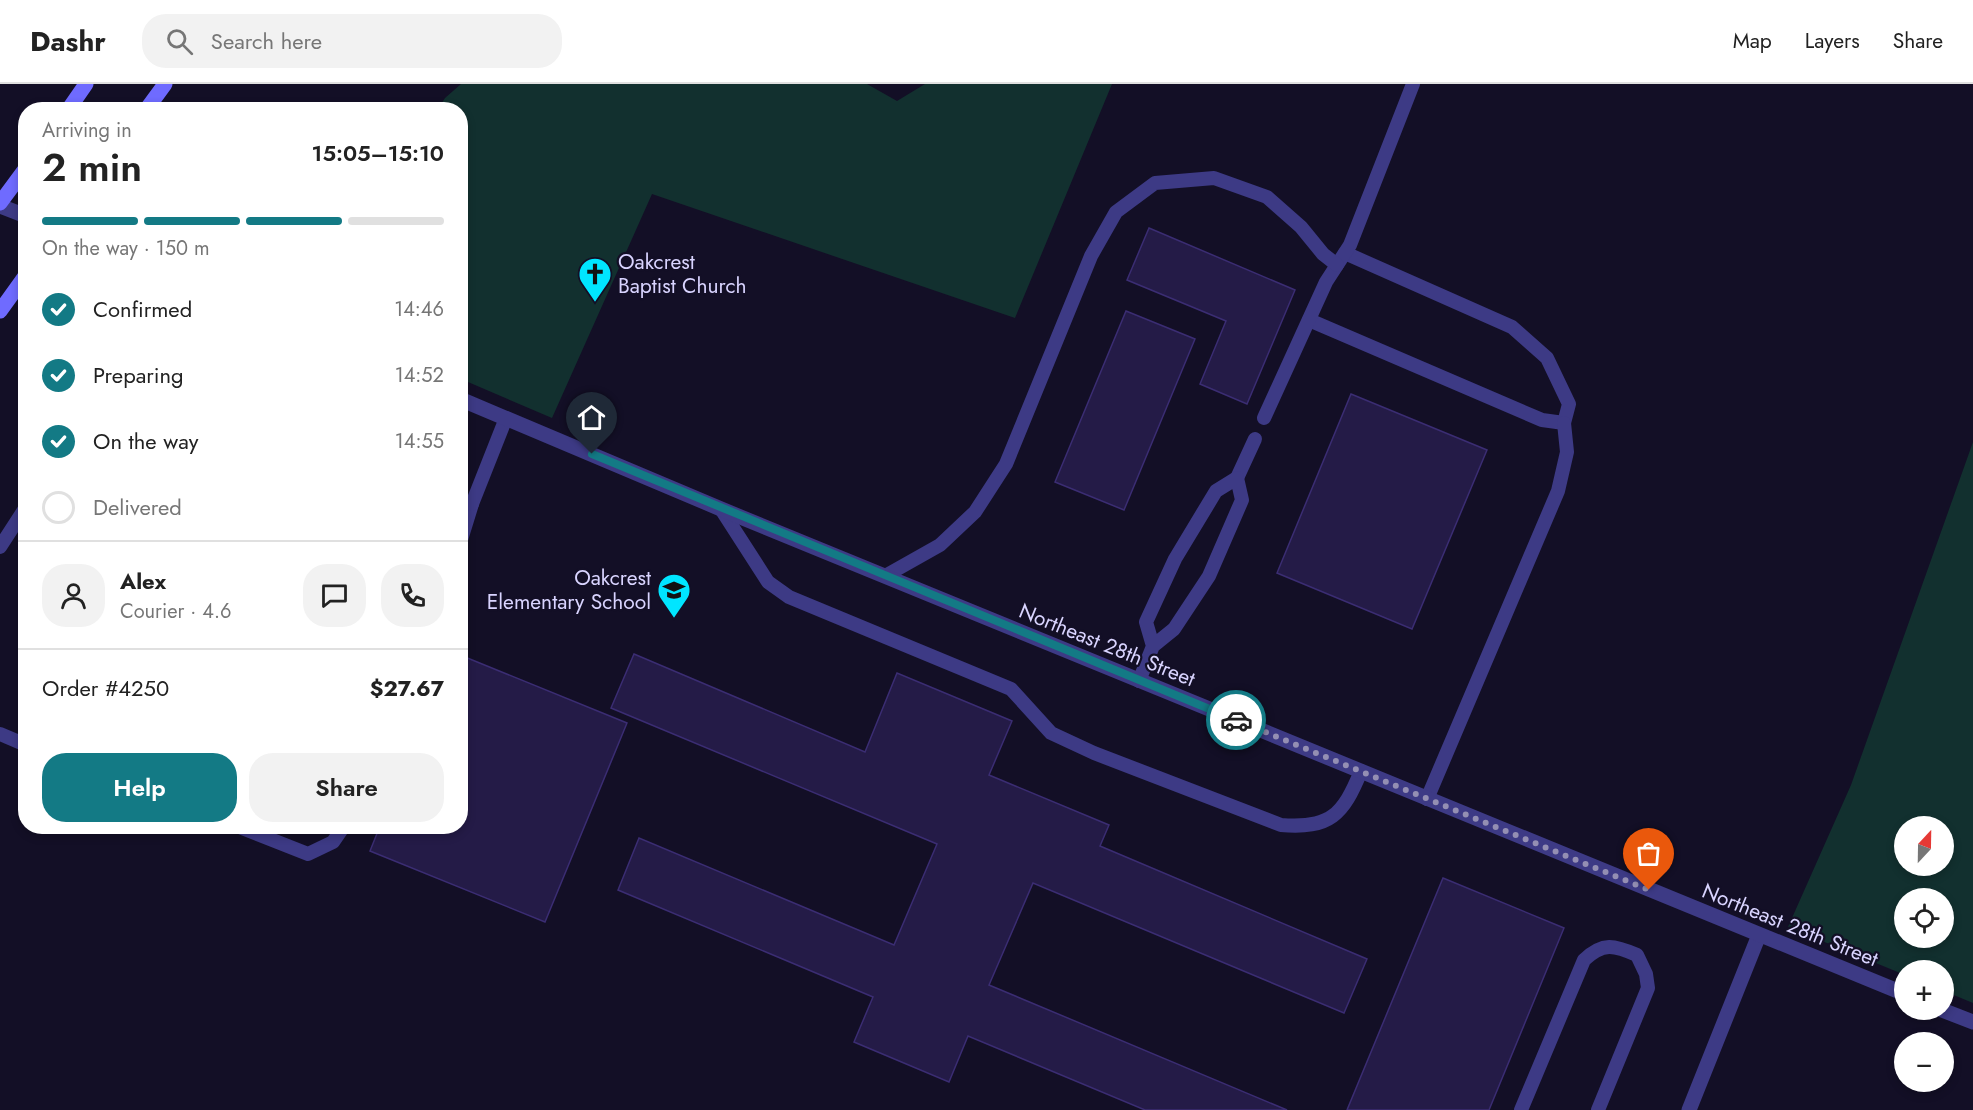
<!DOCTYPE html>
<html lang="en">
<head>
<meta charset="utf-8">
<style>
	body { margin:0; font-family:Jost,sans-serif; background:#f2f2f2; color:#222; height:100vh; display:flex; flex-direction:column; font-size:22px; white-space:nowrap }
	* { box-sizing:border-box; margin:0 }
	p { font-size:20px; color:#767676 }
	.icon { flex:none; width:33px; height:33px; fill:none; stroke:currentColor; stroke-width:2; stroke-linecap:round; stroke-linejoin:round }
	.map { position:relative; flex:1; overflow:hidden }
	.side { position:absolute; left:18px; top:18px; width:450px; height:732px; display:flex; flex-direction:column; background:#fff; border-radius:24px; box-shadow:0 3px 9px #0003 }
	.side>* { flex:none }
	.needle { width:39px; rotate:22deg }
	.buttons { position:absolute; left:1894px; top:732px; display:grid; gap:12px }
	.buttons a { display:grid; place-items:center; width:60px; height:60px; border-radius:50%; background:#fff; box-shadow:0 3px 9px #0003; font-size:30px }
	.pin { position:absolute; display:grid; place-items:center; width:51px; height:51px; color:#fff; margin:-62px -26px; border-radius:50% 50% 50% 0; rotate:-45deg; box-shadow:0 0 6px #0007 }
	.pin .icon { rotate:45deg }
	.courier { position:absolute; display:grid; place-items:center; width:60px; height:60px; margin:-30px; border:4px solid #137a85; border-radius:50%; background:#fff; color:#222; box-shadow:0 2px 8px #0007 }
	.headline em { font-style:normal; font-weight:600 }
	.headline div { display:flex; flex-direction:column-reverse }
	.headline { display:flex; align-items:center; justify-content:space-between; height:102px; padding:0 24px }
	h1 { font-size:39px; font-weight:600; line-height:45px }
	.bar { display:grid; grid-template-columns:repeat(4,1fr); gap:9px 6px; align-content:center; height:72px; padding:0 24px }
	.bar i { height:8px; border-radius:4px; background:#e0e0e0 }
	.bar .selected { background:#137a85 }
	.bar p { grid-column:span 4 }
	.line { display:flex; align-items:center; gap:15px; padding:0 24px; border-top:2px solid #e0e0e0 }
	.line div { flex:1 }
	.round { display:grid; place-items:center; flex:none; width:63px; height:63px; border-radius:24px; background:#f2f2f2 }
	ol { padding:0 24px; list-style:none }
	li { display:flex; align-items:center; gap:18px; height:66px }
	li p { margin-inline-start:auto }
	li .icon { padding:6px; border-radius:50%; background:#137a85; color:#fff; stroke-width:4 }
	li:last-child { color:#767676 }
	li i { width:33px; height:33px; border:3px solid #e0e0e0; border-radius:50% }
	.action { display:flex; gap:12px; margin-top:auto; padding:12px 24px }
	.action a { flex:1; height:69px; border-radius:24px; background:#137a85; color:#fff; font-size:24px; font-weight:600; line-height:69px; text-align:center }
	.action a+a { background:#f2f2f2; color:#222 }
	header { display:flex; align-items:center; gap:36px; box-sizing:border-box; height:84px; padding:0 30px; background:#fff; border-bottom:2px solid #e0e0e0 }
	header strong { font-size:28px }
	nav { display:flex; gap:33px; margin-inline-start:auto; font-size:21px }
	.search { width:420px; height:54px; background:#f2f2f2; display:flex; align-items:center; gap:15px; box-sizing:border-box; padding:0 21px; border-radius:24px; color:#767676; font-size:22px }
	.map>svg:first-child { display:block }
	.green { fill:#12302f; fill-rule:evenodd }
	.building { fill:#241b47; stroke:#3b2d73; stroke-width:1.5 }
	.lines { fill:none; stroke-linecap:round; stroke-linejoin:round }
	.service { stroke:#3d3a85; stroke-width:14 }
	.minor { stroke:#3d3a85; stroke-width:15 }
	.tertiary { stroke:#3d3a85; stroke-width:15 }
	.secondary { stroke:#6f6bff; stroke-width:15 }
	.done { stroke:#948fb3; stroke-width:6; stroke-dasharray:0 10.8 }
	.route { stroke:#137a85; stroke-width:8 }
	.labels { text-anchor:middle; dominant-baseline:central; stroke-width:4.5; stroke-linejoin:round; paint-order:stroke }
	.poi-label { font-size:21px; fill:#d9d4ff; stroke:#130f26; text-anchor:start }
	.street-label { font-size:21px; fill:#d9d4ff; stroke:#130f26 }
</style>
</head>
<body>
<header>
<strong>Dashr</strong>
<div class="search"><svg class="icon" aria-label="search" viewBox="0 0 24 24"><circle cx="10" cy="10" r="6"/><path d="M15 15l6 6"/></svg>Search here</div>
<nav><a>Map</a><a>Layers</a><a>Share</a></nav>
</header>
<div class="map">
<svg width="1973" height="1026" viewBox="0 0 1973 1026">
	<rect width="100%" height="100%" fill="#130f26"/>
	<!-- green -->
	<g class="green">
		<polygon points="461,0 867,0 897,17 925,0 1112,0 1015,234 652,110 552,334 461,295 460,26 438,25 445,14"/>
		<path d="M1973,358V919L1944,907V886H1905V891L1788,843L1851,701ZM1905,742H1944V782H1905ZM1905,814H1944V854H1905Z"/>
	</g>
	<!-- building -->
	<g class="building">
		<polygon points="1149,144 1295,206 1247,320 1200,300 1226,237 1127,196"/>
		<polygon points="1126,227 1195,255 1124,426 1055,398"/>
		<polygon points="1351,310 1487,366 1412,545 1277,489"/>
		<polygon points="634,570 865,668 897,589 1012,637 989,691 1109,741 1100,762 1367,875 1344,929 1033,799 989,901 1287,1026 1145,1026 968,952 949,998 854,958 873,913 618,806 639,754 894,861 937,760 611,624"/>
		<polygon points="460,571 627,639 545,838 370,767 380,742 460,742"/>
		<polygon points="1443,794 1564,844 1489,1026 1347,1026"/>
	</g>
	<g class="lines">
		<!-- service -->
		<g class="service">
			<polyline points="1309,236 1542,336 1564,339 1569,320 1547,274 1512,243 1345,169"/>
			<polyline points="1264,334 1326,198 1350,161 1413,0"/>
			<polyline points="1237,394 1255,355"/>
			<polyline points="460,415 472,420 460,459"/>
			<polyline points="472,420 506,334"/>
			<path d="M721,425L768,498L789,513L1011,605L1051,649L1094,669L1281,741C1330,745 1343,731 1361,687"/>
			<polyline points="0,463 26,423"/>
			<polyline points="885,492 940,461 975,428 1006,380 1091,172 1116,128 1155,99 1214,94 1267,113 1301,143 1323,170 1337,181"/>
			<polyline points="1139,597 1153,562 1174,545 1209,492 1242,416 1237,394 1216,407 1175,475 1146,538 1153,562"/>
			<polyline points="0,650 26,661"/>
			<polyline points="1427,715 1558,407 1567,368 1564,339"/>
			<polyline points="237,742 308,770 333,758 344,742"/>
			<path d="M1521,1026L1584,876C1603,858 1614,861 1637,871L1646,890L1648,904L1598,1026"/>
		</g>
		<!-- minor -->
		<polyline class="minor" points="1689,1026 1759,851"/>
		<!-- tertiary -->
		<g class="tertiary">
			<polyline points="0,122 26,132"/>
			<polyline points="460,315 721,425 1905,910"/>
			<polyline points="1942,926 1973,938"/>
		</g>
		<!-- secondary -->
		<g class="secondary">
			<polyline points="68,26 86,0"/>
			<polyline points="146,26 165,0"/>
			<polyline points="0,119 26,84"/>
			<polyline points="0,227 26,191"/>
		</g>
	</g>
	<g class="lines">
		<!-- done -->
		<polyline class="done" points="1236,636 1649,806"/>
		<!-- route -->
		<polyline class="route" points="592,370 1236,636"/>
	</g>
	<!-- icons -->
	<defs>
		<g id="church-pin" transform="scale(1.725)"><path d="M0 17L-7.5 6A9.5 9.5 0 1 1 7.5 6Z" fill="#00e5ff" stroke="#130f26"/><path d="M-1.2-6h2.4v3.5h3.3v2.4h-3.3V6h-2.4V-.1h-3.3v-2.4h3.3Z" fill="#111"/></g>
		<g id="school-pin" transform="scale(1.725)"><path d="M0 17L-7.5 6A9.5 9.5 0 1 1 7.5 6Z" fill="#00e5ff" stroke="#130f26"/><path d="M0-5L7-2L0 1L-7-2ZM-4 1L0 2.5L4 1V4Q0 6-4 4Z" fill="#111"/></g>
	</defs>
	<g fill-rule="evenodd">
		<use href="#church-pin" x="595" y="190"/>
		<use href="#school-pin" x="674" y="506"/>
	</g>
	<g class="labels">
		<!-- poi labels -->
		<g class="poi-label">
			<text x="618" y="178">Oakcrest<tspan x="618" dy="24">Baptist Church</tspan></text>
			<text x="651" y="494" text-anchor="end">Oakcrest<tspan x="651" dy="24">Elementary School</tspan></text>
		</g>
		<!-- street labels -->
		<g class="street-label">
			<text transform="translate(1107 561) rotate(22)">Northeast 28th Street</text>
			<text transform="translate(1790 841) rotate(22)">Northeast 28th Street</text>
		</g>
	</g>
</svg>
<div class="buttons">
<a><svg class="needle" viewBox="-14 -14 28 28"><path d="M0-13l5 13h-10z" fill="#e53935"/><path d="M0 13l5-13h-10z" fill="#767676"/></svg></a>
<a><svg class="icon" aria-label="locate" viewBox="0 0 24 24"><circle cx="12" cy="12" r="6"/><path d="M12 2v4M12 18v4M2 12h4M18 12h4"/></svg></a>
<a>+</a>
<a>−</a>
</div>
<div class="pin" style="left:1649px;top:806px;background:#ea580c"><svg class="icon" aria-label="bag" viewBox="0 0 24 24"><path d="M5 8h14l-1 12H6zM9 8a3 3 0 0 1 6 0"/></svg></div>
<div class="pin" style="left:592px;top:370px;background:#1f2937"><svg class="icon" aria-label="home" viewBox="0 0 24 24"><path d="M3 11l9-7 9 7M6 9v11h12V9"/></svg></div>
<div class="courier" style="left:1236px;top:636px"><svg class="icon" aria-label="car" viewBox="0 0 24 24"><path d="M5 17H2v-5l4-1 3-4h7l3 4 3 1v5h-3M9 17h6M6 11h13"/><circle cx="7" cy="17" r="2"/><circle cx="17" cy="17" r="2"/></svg></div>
<section class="side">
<div class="headline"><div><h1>2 min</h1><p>Arriving in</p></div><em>15:05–15:10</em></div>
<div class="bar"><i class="selected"></i><i class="selected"></i><i class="selected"></i><i></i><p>On the way · 150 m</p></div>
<ol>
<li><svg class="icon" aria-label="check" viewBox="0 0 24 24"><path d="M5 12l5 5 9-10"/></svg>Confirmed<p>14:46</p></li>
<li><svg class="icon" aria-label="check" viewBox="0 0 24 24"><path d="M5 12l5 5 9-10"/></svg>Preparing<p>14:52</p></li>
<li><svg class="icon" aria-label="check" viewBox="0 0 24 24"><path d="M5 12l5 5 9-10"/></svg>On the way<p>14:55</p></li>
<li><i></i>Delivered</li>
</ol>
<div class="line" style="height:108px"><a class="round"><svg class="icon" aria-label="person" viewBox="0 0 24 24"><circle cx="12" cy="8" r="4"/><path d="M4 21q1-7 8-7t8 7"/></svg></a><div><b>Alex</b><p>Courier · 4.6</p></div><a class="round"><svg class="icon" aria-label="chat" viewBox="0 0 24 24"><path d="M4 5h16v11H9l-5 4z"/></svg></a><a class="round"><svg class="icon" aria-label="phone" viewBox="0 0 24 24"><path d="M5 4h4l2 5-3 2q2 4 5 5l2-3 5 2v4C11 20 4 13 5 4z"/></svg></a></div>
<div class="line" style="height:78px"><div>Order #4250</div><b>$27.67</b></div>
<div class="action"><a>Help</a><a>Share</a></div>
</section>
</div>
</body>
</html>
